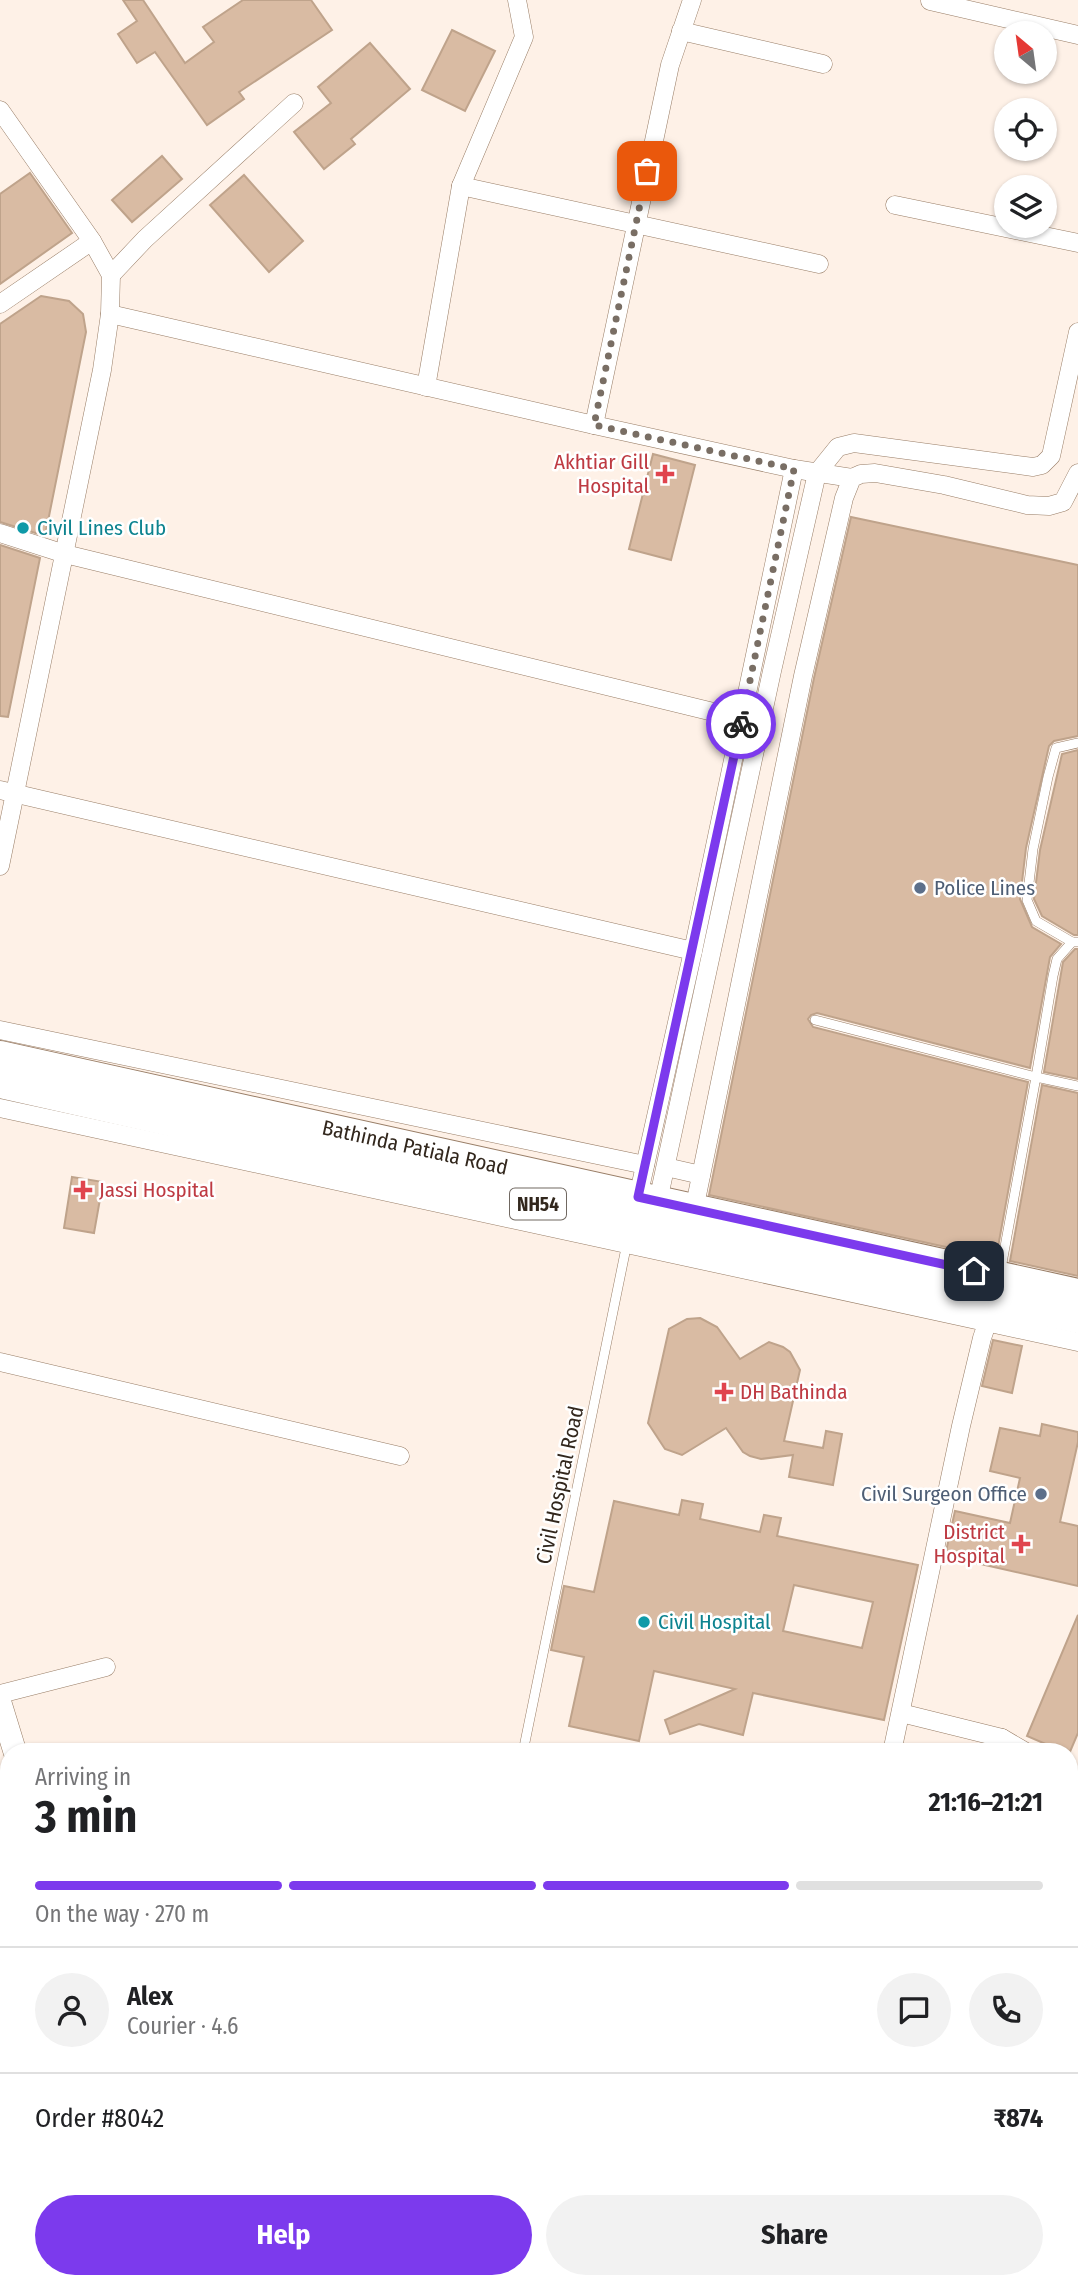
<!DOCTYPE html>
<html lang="en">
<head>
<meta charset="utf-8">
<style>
	body { margin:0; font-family:"Fira Sans Condensed",sans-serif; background:#f2f2f2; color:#202124; height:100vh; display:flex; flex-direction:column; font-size:26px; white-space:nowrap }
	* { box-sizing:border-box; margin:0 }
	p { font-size:23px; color:#757577 }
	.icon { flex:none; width:38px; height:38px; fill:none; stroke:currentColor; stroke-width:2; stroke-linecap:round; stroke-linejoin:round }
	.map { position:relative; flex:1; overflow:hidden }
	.panel { position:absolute; left:0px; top:1743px; width:1078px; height:546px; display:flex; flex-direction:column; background:#fff; border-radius:28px 28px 0 0; box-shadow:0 2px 5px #0004 }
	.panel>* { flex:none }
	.needle { width:46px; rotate:331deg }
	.controls { position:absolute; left:994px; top:21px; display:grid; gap:14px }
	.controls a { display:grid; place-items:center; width:63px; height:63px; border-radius:50%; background:#fff; box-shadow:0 2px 5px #0004; font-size:35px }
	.pin { position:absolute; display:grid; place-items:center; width:60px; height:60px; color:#fff; margin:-30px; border-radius:14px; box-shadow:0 4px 10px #0006 }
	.courier { position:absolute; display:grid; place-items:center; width:70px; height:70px; margin:-35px; border:5px solid #7c3aed; border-radius:50%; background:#fff; color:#222; box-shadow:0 2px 9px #0007 }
	.overview em { font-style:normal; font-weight:700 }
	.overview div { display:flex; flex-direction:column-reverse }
	.overview { display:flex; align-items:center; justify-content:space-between; height:119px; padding:0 35px }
	h1 { font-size:46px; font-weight:700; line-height:52px }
	.bar { display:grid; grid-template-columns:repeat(4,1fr); gap:10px 7px; align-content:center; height:84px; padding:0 35px }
	.bar i { height:9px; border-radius:5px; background:#e0e0e0 }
	.bar .active { background:#7c3aed }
	.bar p { grid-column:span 4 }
	.line { display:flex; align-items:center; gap:18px; padding:0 35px; border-top:2px solid #e0e0e0 }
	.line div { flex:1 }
	.round { display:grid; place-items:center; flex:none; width:74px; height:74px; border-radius:37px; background:#f2f2f2 }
	.cta { display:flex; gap:14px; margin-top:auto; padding:14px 35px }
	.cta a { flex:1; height:80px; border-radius:42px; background:#7c3aed; color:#fff; font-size:28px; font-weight:700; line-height:80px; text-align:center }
	.cta a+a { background:#f2f2f2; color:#202124 }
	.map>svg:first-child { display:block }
	.building { fill:#d9bba3; stroke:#bfa38b; stroke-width:2; fill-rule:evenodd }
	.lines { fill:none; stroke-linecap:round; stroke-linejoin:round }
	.service-casing { stroke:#987d66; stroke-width:10 }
	.minor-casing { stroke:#987d66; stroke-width:19 }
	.tertiary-casing { stroke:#987d66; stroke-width:24 }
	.trunk-casing { stroke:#987d66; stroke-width:32 }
	.service { stroke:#fff; stroke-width:9 }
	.minor { stroke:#fff; stroke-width:18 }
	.tertiary { stroke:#fff; stroke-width:23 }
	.trunk { stroke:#fff; stroke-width:30 }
	.done { stroke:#796e64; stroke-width:7; stroke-dasharray:0 12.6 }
	.route { stroke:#7c3aed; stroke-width:9 }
	.health-dot { fill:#e0444e; stroke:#fff; stroke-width:2.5 }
	.culture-dot { fill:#0f9aa8; stroke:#fff; stroke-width:2.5 }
	.service-dot { fill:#5c6f8a; stroke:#fff; stroke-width:2.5 }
	.labels { text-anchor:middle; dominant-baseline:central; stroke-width:5; stroke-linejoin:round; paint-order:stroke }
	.shield { fill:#fff; stroke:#706861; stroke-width:2 }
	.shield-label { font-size:19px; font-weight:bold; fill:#32271d }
	.health-label { font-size:21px; fill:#be3a42; stroke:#fff; text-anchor:end }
	.culture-label { font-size:21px; fill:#0d838f; stroke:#fff; text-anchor:start }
	.service-label { font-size:21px; fill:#4e5e75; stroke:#fff; text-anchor:start }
	.street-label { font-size:21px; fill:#32271d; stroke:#fff }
</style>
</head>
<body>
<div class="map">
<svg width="1078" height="2289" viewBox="0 0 1078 2289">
	<rect width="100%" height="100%" fill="#fef1e7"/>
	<!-- building -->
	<g class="building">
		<polygon points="123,0 143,0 185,63 214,42 203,27 243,0 311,0 332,30 239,92 244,99 207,125 155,52 137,63 118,34 137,21"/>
		<polygon points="452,30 495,51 465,111 422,90"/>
		<polygon points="370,43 410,89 351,139 355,144 324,169 294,132 331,103 318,87"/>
		<polygon points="162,156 182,179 132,222 112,200"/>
		<polygon points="30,173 72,233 0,284 0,194"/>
		<polygon points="244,175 303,241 269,272 210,205"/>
		<polygon points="41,296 69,301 83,314 86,332 45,536 0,522 0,324"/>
		<polygon points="653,454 695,465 671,560 629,549"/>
		<polygon points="851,517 1078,565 1078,736 1054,741 1049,746 1026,848 1020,899 1032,927 1061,944 1050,957 1030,1068 817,1013 811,1015 808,1019 813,1027 1028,1082 996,1258 709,1195 814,678"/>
		<polygon points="0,545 40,558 8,717 0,716"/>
		<polygon points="1078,750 1078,935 1074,935 1042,916 1034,899 1040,850 1062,754"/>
		<polygon points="1075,949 1078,949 1078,1079 1044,1072 1063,962"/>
		<polygon points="1042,1085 1078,1093 1078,1276 1010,1261"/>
		<polygon points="72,1177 103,1182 94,1233 64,1228"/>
		<polygon points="700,1318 717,1327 740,1359 769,1342 783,1347 790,1352 800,1370 784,1441 823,1448 826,1431 842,1434 833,1485 789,1477 793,1455 761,1459 750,1456 743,1452 726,1428 682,1455 665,1449 648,1423 669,1329 687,1319"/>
		<polygon points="993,1340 1022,1346 1012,1393 982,1386"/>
		<polygon points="1042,1424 1078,1432 1078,1442 1060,1522 1078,1526 1078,1586 945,1556 955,1511 1010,1523 1020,1478 990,1471 1000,1428 1040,1436"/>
		<path d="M682,1500L703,1504L700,1519L760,1532L764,1515L781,1518L777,1536L918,1565L884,1720L753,1693L743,1735L699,1724L670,1734L665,1720L735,1689L654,1671L639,1741L569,1726L584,1657L551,1650L564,1586L594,1592L614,1501L679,1515ZM794,1585L873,1602L862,1648L783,1631Z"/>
		<polygon points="1078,1615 1078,1733 1069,1754 1069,1752 1064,1752 1027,1736"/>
	</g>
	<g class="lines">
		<!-- service casing -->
		<g class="service-casing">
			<g id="service">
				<polyline points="1072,942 1036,921 1027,900 1033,849 1048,777 1056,748 1078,743"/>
				<polyline points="1078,942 1072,942 1057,959 1053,976 1036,1077 1078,1086"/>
				<polyline points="815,1020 1036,1077 1000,1274"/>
				<polyline points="523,1752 627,1243"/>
				<polyline points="437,2289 438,2280"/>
			</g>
		</g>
		<!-- minor casing -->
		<g class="minor-casing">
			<g id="minor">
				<polyline points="930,1 1078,35"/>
				<polyline points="681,31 823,64"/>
				<polyline points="0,110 92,241 111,275 110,314 102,370 0,866"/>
				<polyline points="461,186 819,264"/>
				<polyline points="895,205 1078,243"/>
				<polyline points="111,275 145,239 294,103"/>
				<polyline points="0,304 92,241"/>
				<polyline points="110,314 594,425 794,469 852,478"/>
				<polyline points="426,387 461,186 524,37 517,0"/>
				<polyline points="594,425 670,65 692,0"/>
				<polyline points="0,533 65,554 742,719"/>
				<polyline points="0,790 693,951"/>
				<polyline points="0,1030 645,1165"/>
				<polyline points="0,1108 1078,1342"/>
				<polyline points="666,1167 701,1175"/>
				<polyline points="638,1197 693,951 794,469"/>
				<polyline points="658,1201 772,671 817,473 838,447 854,443 1033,467 1042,465 1051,456 1078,332"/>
				<polyline points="694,1210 803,676 844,498 852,478 861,474 875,473 944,485 1027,505 1049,506 1063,502 1078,473"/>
				<polyline points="0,1362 400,1456"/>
				<polyline points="0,1694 106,1667"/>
				<polyline points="901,1713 1002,1738 998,1752"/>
				<polyline points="1002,1738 1026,1752"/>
				<polyline points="892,1752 961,1426 982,1338 991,1312"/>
				<polyline points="1069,1776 1078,1781"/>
				<polyline points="1069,1988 1078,1991"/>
				<polyline points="1069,2120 1078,2123"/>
				<polyline points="1069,2259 1078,2262"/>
				<polyline points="0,2261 9,2259"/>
				<polyline points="942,2289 943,2280"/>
			</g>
		</g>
		<!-- tertiary casing -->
		<g class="tertiary-casing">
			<g id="tertiary">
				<polyline points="0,1703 15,1752"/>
				<polyline points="174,2280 177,2289"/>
			</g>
		</g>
		<!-- trunk casing -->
		<g class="trunk-casing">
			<g id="trunk">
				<path id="s1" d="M0,1056L1078,1294"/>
				<polyline points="0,1083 630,1224 1078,1318"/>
			</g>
		</g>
		<!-- service -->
		<use href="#service" class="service"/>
		<!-- minor -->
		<use href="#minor" class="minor"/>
		<!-- tertiary -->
		<use href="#tertiary" class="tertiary"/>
		<!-- trunk -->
		<use href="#trunk" class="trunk"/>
	</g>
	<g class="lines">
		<!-- done -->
		<polyline class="done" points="647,171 594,425 794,469 741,724"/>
		<!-- route -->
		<polyline class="route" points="741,724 638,1197 974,1271"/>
	</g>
	<!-- markers -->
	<g class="health-dot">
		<path d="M661.5 463.5h7v7h7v7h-7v7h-7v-7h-7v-7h7z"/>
		<path d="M79.5 1179.5h7v7h7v7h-7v7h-7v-7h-7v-7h7z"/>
		<path d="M720.5 1381.5h7v7h7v7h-7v7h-7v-7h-7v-7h7z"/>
		<path d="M1017.5 1533.5h7v7h7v7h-7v7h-7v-7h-7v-7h7z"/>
	</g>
	<g class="culture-dot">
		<circle cx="23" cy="528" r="7"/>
		<circle cx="644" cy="1622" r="7"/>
	</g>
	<g class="service-dot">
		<circle cx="920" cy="888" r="7"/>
		<circle cx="1041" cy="1494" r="7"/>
	</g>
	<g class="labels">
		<!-- shield labels -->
		<rect class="shield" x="510" y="1188.5" width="56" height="31" rx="5"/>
		<g class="shield-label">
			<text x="538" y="1204">NH54</text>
		</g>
		<!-- health labels -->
		<g class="health-label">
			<text x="649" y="462">Akhtiar Gill<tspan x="649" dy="24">Hospital</tspan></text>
			<text x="99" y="1190" text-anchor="start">Jassi Hospital</text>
			<text x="740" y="1392" text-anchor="start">DH Bathinda</text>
			<text x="1005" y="1532">District<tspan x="1005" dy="24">Hospital</tspan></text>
		</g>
		<!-- culture labels -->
		<g class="culture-label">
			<text x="37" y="528">Civil Lines Club</text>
			<text x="658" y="1622">Civil Hospital</text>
		</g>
		<!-- service labels -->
		<g class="service-label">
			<text x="934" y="888">Police Lines</text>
			<text x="1027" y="1494" text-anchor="end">Civil Surgeon Office</text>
		</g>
		<!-- street labels -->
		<g class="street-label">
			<text stroke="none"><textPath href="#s1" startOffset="425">Bathinda Patiala Road</textPath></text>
			<text transform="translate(560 1485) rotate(-78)">Civil Hospital Road</text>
		</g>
	</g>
</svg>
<div class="controls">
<a><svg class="needle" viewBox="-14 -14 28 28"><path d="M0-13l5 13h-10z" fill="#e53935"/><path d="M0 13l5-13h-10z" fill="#757577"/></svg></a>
<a><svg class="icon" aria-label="locate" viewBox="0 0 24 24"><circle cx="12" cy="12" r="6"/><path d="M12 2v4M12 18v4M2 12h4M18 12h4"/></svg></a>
<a><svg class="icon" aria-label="layers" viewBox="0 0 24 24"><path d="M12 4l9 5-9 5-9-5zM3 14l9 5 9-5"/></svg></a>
</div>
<div class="pin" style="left:647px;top:171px;background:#ea580c"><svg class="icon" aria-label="bag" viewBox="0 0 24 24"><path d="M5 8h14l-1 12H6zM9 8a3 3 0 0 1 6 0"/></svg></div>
<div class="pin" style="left:974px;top:1271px;background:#1f2937"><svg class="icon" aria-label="home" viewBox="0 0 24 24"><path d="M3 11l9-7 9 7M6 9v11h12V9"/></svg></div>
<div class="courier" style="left:741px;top:724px"><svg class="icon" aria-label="bike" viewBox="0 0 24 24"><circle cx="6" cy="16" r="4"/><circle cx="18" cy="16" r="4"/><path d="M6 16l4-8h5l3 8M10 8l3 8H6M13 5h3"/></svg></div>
<section class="panel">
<div class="overview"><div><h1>3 min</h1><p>Arriving in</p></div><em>21:16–21:21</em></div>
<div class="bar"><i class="active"></i><i class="active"></i><i class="active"></i><i></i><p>On the way · 270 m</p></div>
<div class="line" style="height:126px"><a class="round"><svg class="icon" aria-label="person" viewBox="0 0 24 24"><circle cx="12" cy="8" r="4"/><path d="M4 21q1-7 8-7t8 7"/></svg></a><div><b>Alex</b><p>Courier · 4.6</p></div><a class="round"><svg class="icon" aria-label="chat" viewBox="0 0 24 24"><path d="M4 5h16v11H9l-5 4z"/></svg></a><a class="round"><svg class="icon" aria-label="phone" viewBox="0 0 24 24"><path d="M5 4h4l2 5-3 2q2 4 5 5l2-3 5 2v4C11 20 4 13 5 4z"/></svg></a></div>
<div class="line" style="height:91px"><div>Order #8042</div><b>₹874</b></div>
<div class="cta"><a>Help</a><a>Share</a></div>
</section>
</div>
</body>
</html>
